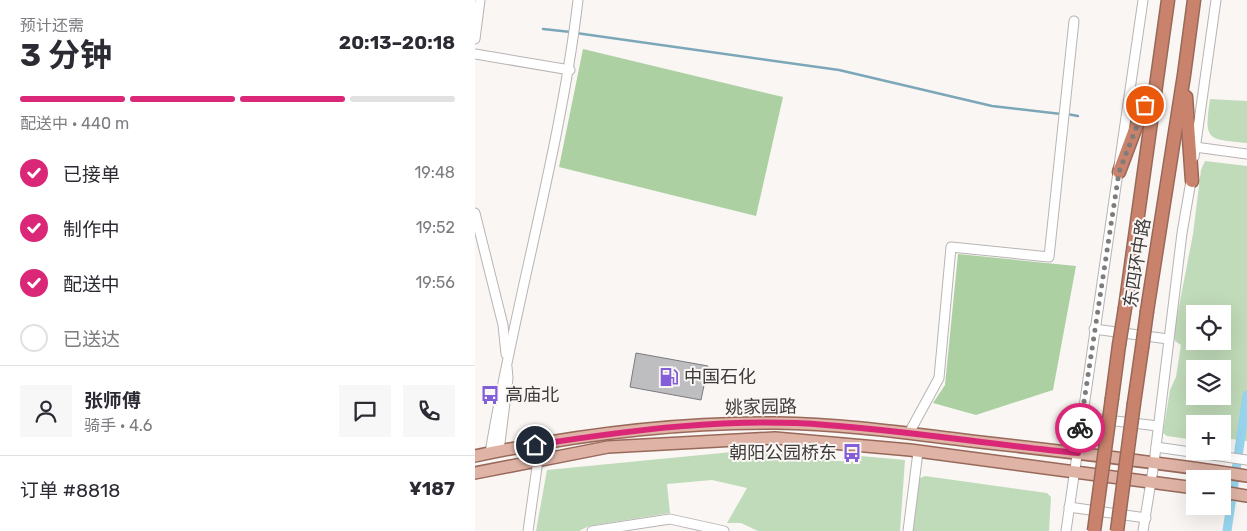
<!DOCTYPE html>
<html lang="zh">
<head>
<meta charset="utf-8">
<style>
	body { margin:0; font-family:Rubik,"Noto Sans SC",sans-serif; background:#f7f7f7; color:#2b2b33; height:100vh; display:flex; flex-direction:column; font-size:19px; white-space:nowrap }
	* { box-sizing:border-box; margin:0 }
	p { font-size:16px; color:#7c7c81 }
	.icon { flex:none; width:28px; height:28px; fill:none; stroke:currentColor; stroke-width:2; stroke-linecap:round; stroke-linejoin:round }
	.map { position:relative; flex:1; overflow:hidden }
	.details { display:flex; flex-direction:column; background:#fff; width:475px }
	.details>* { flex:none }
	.tools { position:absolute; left:711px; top:305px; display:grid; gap:10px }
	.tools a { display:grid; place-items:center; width:45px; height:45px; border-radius:0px; background:#fff; box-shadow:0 5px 20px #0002; font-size:25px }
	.pin { position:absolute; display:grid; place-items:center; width:42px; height:42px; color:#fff; margin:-21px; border:2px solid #fff; border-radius:50%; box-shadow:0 1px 5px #0007 }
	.courier { position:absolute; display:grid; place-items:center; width:50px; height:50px; margin:-25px; border:4px solid #db2777; border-radius:50%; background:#fff; color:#222; box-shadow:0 1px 6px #0007 }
	.headline em { font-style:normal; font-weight:700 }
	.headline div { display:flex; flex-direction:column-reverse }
	.headline { display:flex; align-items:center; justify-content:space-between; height:85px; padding:0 20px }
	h1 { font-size:32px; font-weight:700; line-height:38px }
	.bar { display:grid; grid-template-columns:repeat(4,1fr); gap:8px 5px; align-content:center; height:60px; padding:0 20px }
	.bar i { height:6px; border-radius:4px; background:#e1e1e2 }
	.bar .selected { background:#db2777 }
	.bar p { grid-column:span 4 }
	.line { display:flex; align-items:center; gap:12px; padding:0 20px; border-top:1px solid #e1e1e2 }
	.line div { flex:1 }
	.round { display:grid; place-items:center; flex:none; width:52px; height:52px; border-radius:0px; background:#f7f7f7 }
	ol { padding:0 20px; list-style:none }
	li { display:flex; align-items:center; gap:15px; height:55px }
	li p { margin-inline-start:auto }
	li .icon { padding:5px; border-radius:50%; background:#db2777; color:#fff; stroke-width:4 }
	li:last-child { color:#7c7c81 }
	li i { width:28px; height:28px; border:2px solid #e1e1e2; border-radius:50% }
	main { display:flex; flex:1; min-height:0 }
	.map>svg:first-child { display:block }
	.green { fill:#c0dbb9; fill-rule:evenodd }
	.forest { fill:#add0a3 }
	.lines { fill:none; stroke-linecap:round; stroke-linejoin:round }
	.stream { stroke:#7ca7b9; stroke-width:2.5 }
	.canal { stroke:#97d5ef; stroke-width:9 }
	.building { fill:#bebec1; stroke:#7b7b7e }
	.minor-casing { stroke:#b8b4b3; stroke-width:11 }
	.major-casing { stroke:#98695a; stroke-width:14 }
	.highway-casing { stroke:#98695a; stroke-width:15 }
	.minor { stroke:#fff; stroke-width:9 }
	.major { stroke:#dfb4a6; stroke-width:11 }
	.highway { stroke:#c9826b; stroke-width:12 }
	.highway-bridge-casing { stroke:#98695a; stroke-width:15; stroke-linecap:butt }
	.highway-bridge { stroke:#c9826b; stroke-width:12 }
	.done { stroke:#7f7c7c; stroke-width:5; stroke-dasharray:0 9 }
	.route { stroke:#db2777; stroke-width:6 }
	.labels { text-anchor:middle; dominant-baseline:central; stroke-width:4; stroke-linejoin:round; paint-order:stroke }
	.street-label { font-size:18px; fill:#3d3b3b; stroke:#faf6f4 }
	.poi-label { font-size:18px; fill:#3d3b3b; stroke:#faf6f4; text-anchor:start }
</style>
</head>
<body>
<main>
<section class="details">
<div class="headline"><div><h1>3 分钟</h1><p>预计还需</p></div><em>20:13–20:18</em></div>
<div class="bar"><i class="selected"></i><i class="selected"></i><i class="selected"></i><i></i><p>配送中 · 440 m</p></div>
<ol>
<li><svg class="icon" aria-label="check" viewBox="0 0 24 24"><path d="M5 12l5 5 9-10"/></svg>已接单<p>19:48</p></li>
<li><svg class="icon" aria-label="check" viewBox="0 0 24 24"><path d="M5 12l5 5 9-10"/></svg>制作中<p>19:52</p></li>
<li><svg class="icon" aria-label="check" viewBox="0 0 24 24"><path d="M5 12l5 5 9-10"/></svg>配送中<p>19:56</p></li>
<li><i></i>已送达</li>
</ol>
<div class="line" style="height:90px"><a class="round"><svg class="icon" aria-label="person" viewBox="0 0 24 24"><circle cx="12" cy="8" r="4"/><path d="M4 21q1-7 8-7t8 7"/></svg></a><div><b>张师傅</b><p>骑手 · 4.6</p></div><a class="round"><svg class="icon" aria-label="chat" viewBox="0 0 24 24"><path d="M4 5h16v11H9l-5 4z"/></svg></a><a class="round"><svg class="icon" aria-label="phone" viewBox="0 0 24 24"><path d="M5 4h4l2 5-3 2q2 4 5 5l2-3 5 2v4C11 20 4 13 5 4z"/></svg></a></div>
<div class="line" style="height:65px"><div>订单 #8818</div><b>¥187</b></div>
</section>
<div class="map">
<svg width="772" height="531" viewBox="0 0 772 531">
	<rect width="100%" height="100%" fill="#faf6f4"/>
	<!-- green -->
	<g class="green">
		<path d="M735,99L772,101V143C732,139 729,141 735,99Z"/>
		<path d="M730,161L772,166V441L748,438V424H720V440L692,436L688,433L695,390L701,377L706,345L700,341L699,332L718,234L726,170ZM720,314H748V341H720ZM720,369H748V396H720Z"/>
		<polygon points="257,452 327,452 333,459 379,462 386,456 430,460 425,531 283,531 266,523 252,523 272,488 237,480 192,484 195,513 114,526 104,531 61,531 72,470"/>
		<polygon points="450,476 572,493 576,497 574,531 437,531 443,479"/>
	</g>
	<!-- forest -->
	<g class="forest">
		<polygon points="108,49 308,97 281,216 84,167"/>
		<polygon points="483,254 601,266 578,390 501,415 458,403 470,385"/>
	</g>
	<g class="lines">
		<!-- stream -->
		<g class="stream">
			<polyline points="68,29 96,32"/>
			<polyline points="101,33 364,70 517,106 586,114"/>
			<polyline points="592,114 603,116"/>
		</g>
		<!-- canal -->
		<polyline class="canal" points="752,531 772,395"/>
	</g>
	<!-- building -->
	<polygon class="building" points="161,353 233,366 226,400 155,387"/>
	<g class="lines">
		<!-- minor casing -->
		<g class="minor-casing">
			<g id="minor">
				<polyline points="0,39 5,0"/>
				<polyline points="0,54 95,70"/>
				<polyline points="720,147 772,154"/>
				<polyline points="719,157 741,0"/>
				<polyline points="0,213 28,325 31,354"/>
				<polyline points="619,329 693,339"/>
				<polyline points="606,417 683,426"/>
				<polyline points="434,433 464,378 476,247 574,257 599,21"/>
				<polyline points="681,447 772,460"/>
				<polyline points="24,451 33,378 32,367"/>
				<path d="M15,453C40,301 85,153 103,0"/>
				<polyline points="594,507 671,518"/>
				<polyline points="53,531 63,460"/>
				<polyline points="117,531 195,519 249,531"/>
				<polyline points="433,531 443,452"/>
				<polyline points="591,531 668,0"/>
				<polyline points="668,531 679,463 707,233 717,175"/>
			</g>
		</g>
		<!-- major casing -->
		<g class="major-casing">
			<g id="major">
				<path d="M0,456C99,435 201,422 302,423C370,424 438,434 505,442C594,452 683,462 772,476"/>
				<polyline points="0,473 133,447 300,438 435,450 720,488"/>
				<polyline points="748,492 772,496"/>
			</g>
		</g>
		<!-- highway casing -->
		<g class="highway-casing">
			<g id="highway">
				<polyline points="711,97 717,181"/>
				<polyline points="644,172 674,92"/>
				<polyline points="650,308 693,0"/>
				<polyline points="672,311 709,75 719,0"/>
				<polyline points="637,398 644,345"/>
				<polyline points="659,403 667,348"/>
			</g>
		</g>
		<!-- minor -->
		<use href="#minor" class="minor"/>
		<!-- major -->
		<use href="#major" class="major"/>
		<!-- highway -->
		<use href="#highway" class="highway"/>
		<!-- highway-bridge casing -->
		<g class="highway-bridge-casing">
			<g id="highway-bridge">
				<polyline points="644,345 650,308"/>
				<polyline points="667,348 672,311"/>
				<polyline points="619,531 637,398"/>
				<polyline points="642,531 659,403"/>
			</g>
		</g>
		<!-- highway-bridge -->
		<use href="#highway-bridge" class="highway-bridge"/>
	</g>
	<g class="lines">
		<!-- done -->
		<polyline class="done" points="605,428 644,172 670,105"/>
		<!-- route -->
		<path class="route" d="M60,445C155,430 255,417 351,425C435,431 518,445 603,453L605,428"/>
	</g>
	<!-- icons -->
	<defs>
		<g id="fuel-bare" transform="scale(1.5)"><path d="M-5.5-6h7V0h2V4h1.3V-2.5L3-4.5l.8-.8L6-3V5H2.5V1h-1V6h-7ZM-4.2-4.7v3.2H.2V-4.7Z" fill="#835ed9" stroke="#faf6f4" stroke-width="2.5" paint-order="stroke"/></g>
		<g id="bus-bare" transform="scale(1.5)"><path d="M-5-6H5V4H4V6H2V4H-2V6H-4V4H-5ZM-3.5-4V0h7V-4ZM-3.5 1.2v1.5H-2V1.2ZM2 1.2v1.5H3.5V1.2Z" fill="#835ed9" stroke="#faf6f4" stroke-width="2.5" paint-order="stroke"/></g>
	</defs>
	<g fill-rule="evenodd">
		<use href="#fuel-bare" x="194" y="377"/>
		<use href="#bus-bare" x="15" y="395"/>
		<use href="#bus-bare" x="377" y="453"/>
	</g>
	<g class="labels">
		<!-- street labels -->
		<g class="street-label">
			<text transform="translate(662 263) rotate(-81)">东四环中路</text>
			<text transform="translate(286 407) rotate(-1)">姚家园路</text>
		</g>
		<!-- poi labels -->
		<g class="poi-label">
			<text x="209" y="377">中国石化</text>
			<text x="30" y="395">高庙北</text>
			<text x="362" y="453" text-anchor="end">朝阳公园桥东</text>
		</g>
	</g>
</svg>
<div class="tools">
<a><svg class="icon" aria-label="locate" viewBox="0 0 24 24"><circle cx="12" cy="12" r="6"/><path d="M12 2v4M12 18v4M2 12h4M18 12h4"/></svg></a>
<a><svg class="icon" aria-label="layers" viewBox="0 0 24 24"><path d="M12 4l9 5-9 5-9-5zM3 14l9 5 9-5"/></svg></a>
<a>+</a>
<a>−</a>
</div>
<div class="pin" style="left:670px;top:105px;background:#ea580c"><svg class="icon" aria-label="bag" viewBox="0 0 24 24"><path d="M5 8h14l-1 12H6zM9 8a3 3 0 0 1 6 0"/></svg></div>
<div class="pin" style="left:60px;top:445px;background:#1f2937"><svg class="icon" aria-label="home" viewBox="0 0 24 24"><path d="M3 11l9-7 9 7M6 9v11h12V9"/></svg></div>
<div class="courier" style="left:605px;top:428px"><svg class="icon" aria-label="bike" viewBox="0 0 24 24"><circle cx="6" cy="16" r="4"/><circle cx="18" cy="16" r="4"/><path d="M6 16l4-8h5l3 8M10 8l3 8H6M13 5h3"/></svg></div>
</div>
</main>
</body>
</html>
